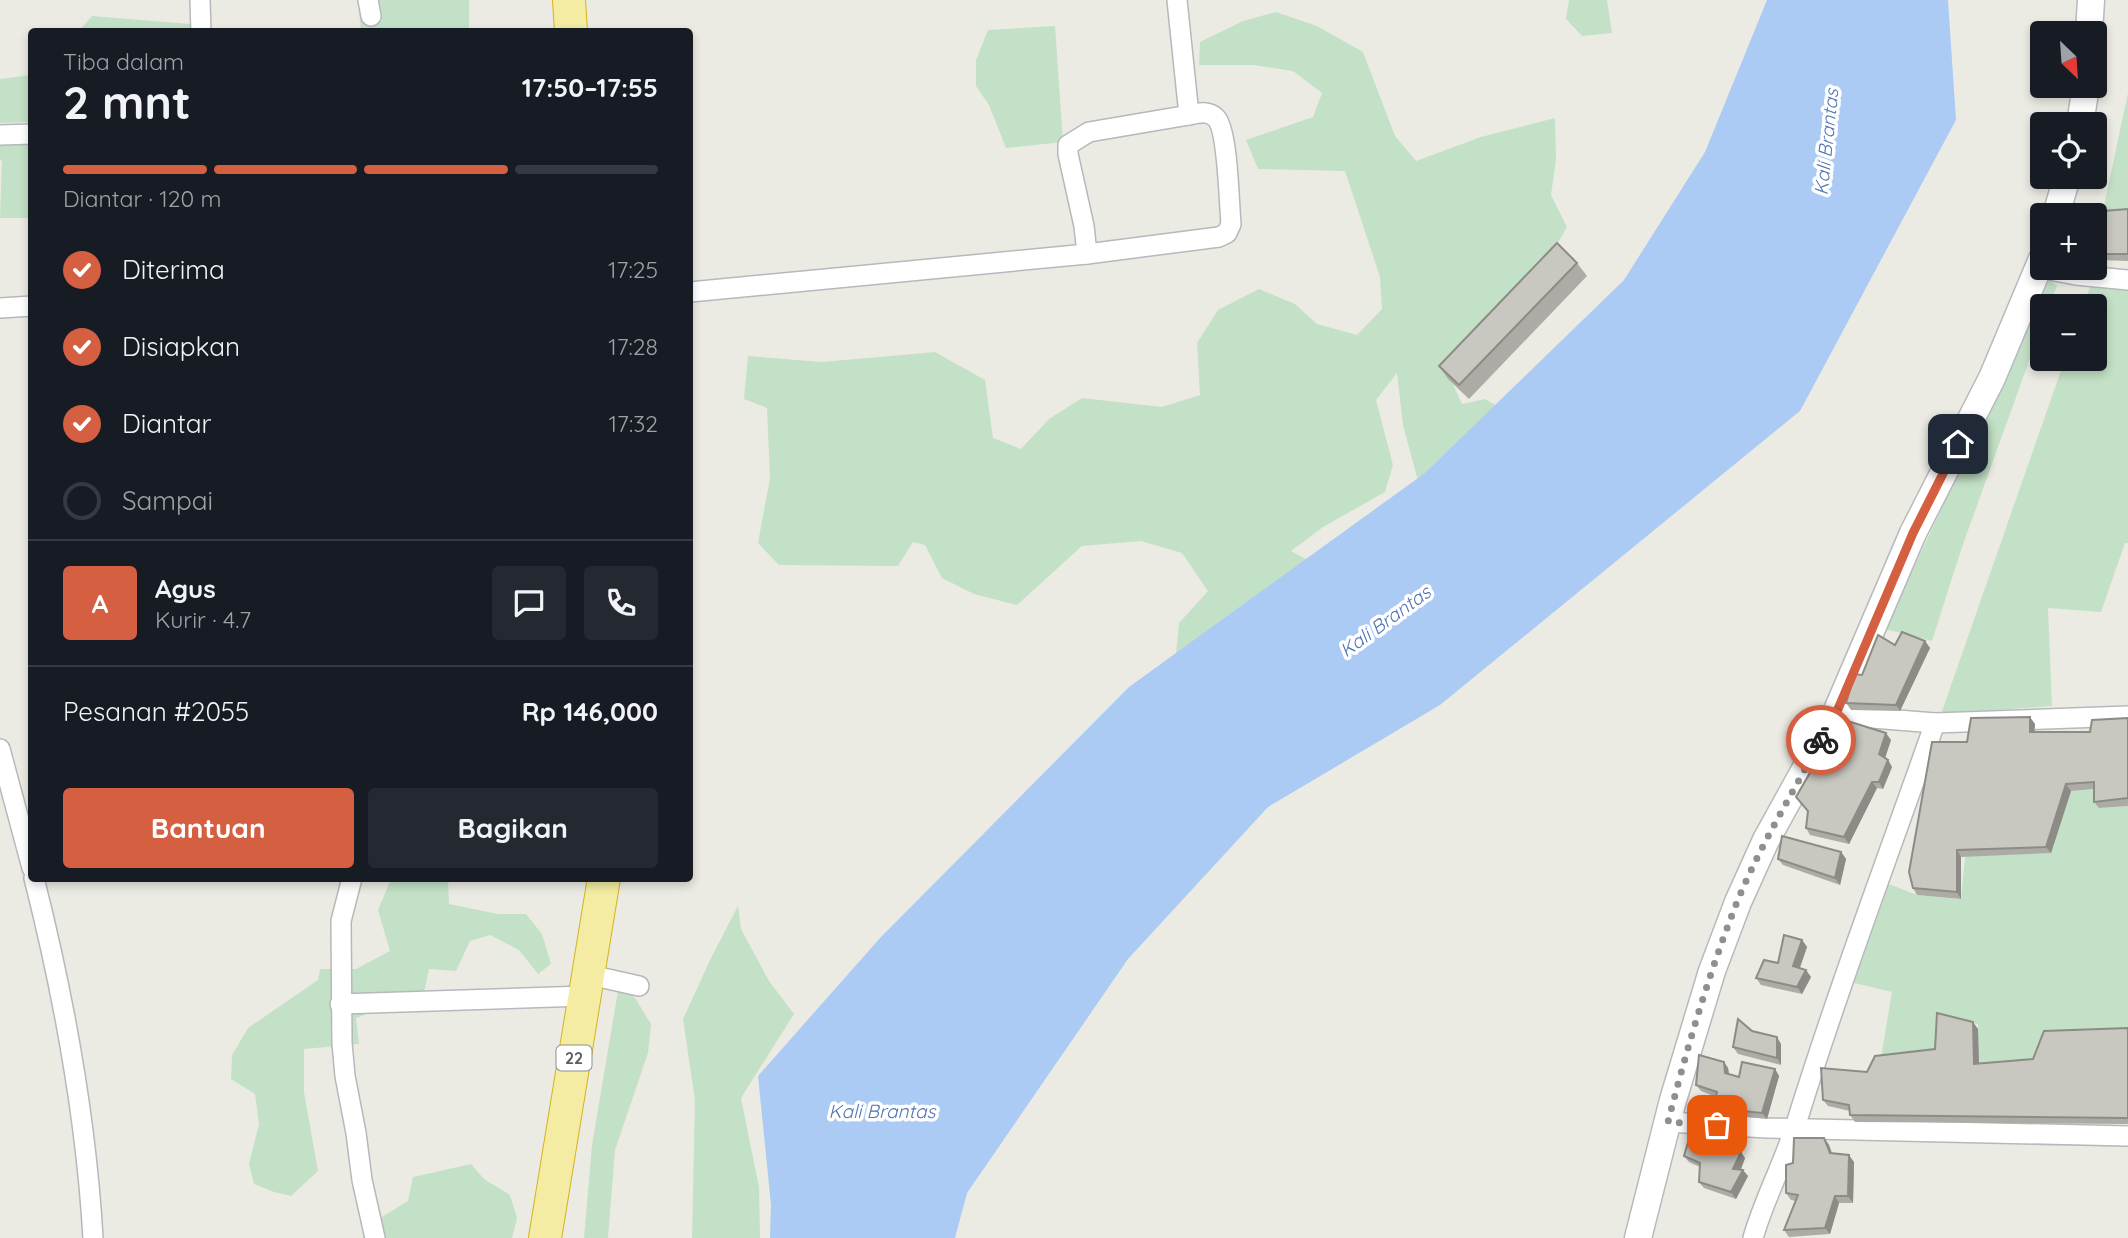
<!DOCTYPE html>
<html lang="id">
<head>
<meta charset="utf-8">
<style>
	body { margin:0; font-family:Quicksand,sans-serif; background:#242831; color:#f1f3f6; height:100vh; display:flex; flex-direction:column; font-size:26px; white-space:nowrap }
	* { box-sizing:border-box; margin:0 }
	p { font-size:23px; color:#9ea1a6 }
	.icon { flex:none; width:38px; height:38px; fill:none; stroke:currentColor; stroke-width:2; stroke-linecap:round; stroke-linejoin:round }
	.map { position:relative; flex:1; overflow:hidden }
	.side { position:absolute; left:28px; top:28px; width:665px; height:854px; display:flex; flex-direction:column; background:#171b24; border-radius:7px; box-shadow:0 4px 10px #0003 }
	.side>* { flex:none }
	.needle { width:46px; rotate:155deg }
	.controls { position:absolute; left:2030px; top:21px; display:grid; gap:14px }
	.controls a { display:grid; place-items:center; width:77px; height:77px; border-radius:7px; background:#171b24; box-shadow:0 4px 10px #0003; font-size:35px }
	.pin { position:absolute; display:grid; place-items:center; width:60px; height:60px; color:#fff; margin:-30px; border-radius:14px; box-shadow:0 4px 10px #0006 }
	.courier { position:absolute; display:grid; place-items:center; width:70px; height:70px; margin:-35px; border:5px solid #d55f41; border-radius:50%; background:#fff; color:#222; box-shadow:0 2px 9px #0007 }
	.head em { font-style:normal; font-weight:700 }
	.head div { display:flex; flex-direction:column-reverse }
	.head { display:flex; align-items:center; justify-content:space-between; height:119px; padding:0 35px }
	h1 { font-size:46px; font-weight:700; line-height:52px }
	.bar { display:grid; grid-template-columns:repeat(4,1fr); gap:10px 7px; align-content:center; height:84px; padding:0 35px }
	.bar i { height:9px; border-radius:5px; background:#363941 }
	.bar .selected { background:#d55f41 }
	.bar p { grid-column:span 4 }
	.line { display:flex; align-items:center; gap:18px; padding:0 35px; border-top:2px solid #363941 }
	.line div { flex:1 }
	.round { display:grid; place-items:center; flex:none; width:74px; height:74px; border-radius:7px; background:#242831 }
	ol { padding:0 35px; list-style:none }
	li { display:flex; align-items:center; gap:21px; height:77px }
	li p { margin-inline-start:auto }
	li .icon { padding:7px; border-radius:50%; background:#d55f41; color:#fff; stroke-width:4 }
	li:last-child { color:#9ea1a6 }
	li i { width:38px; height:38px; border:4px solid #363941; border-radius:50% }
	.action { display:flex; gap:14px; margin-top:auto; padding:14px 35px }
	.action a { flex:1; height:80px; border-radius:7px; background:#d55f41; color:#fff; font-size:28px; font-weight:700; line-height:80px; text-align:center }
	.action a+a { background:#242831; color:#f1f3f6 }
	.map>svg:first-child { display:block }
	.green { fill:#c3e1c6 }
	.water { fill:#abcbf5 }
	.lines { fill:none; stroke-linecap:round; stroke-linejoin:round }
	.minor-casing { stroke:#b6b8bc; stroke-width:22 }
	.secondary-casing { stroke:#b7b9be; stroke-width:29 }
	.trunk-casing { stroke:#d6b31a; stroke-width:34 }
	.minor { stroke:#fff; stroke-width:19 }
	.secondary { stroke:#fff; stroke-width:26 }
	.trunk { stroke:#f3eca2; stroke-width:32 }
	.wall { fill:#acaba5 }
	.shaded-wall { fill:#8c8b86 }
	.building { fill:#c8c7c0; stroke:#8c8b86; stroke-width:2 }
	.done { stroke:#8e8f8f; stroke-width:7; stroke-dasharray:0 12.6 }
	.route { stroke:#d55f41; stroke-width:9 }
	.labels { text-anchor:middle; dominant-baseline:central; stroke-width:7; stroke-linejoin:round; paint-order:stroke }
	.shield { fill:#fff; stroke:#8d8e91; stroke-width:2 }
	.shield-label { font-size:16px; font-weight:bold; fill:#5c5e62 }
	.water-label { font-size:19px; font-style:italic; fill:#5175b5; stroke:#fff }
</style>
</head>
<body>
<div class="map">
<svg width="2128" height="1238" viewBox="0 0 2128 1238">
	<rect width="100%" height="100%" fill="#ecebe3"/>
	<!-- green -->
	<g class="green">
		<polygon points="358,0 469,0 469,31 361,31"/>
		<polygon points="1569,0 1607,0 1612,33 1582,36 1566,19"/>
		<polygon points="1276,12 1317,26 1363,52 1395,136 1416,161 1481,137 1555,118 1556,160 1551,195 1567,227 1541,272 1446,369 1462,404 1485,399 1517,418 1424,503 1403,425 1397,373 1376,400 1393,465 1385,492 1323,527 1291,551 1333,574 1175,666 1179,623 1208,591 1182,553 1141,541 1082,546 1017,605 974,594 942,578 925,545 913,542 898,566 779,565 758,543 770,478 767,408 744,399 748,356 822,362 935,352 985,380 993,438 1021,449 1049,419 1082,398 1162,407 1200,395 1197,343 1218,310 1259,289 1295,304 1317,324 1357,335 1382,309 1380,277 1345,171 1258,169 1246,140 1313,117 1322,93 1293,71 1253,65 1199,65 1200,42 1243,21"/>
		<polygon points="92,16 191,24 191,31 78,32"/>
		<polygon points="1055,26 1063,142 1006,148 989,105 976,86 976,60 988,30"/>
		<polygon points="31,75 31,122 0,123 0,79"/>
		<polygon points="2128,93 2128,212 2102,215"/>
		<polygon points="31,143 31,218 0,218 2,161 0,160 0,144"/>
		<polygon points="2049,280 2057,286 2049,306 2042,306 2042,325 1962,547 1932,641 1885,629"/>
		<polygon points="2091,285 2128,289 2128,543 2125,543 2101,612 2048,608 2052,706 1941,714 2065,359 2095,359 2095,306 2083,306"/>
		<polygon points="2098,789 2099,808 2128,806 2128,1035 2038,1066 1979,1070 1978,1024 1942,1020 1940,1055 1880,1063 1892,992 1854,983 1889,884 1917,895 1961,899 1965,857 2071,791"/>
		<polygon points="391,879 448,879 449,904 498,914 526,914 542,934 551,964 538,974 519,950 490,935 470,941 456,971 429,969 424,992 356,1018 359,1044 304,1049 304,1092 318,1171 291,1196 274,1192 254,1184 249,1164 259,1124 255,1094 231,1079 232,1055 248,1028 318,980 320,969 356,969 390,951 378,910"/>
		<polygon points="738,906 741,929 769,981 794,1014 741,1098 759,1187 760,1238 692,1238 695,1100 683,1019 711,958"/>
		<polygon points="619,985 635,998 651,1024 648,1053 615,1150 608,1238 584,1238 592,1145"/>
		<polygon points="471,1164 484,1179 510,1195 517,1218 512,1238 362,1238 382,1217 408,1201 413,1177"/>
	</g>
	<!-- water -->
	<polygon class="water" points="1767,0 1948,0 1956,120 1800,411 1440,705 1268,807 1128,959 967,1193 955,1238 770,1238 771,1205 758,1076 880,938 1129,687 1425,473 1624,280 1705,152"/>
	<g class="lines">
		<!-- minor casing -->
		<g class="minor-casing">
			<g id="minor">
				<polyline points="200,0 201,32"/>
				<polyline points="368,0 371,16"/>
				<polyline points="0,135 32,134"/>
				<path d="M1087,254L1219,237L1227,233L1231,224C1229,203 1228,130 1216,118C1208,110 1198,113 1189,115"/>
				<polyline points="2039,268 2076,275 2128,280"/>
				<polyline points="690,292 1087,254 1084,226 1068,154 1068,145 1089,132 1189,115 1177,0"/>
				<polyline points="0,308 32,306"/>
				<polyline points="1835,715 1935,723 2128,716"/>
				<polyline points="0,749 32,868"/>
				<path d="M34,878C64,997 86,1116 93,1238"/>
				<polyline points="352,878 341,921 342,1043 345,1076 356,1133 362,1180 375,1238"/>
				<polyline points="590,975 639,986"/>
				<polyline points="340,1004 585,996"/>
				<polyline points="1668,1122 1767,1128 2128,1136"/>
				<path d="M1753,1238C1764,1199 1784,1163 1796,1124C1838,989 1888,856 1935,723"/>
			</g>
		</g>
		<!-- secondary casing -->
		<g class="secondary-casing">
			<g id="secondary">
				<polyline points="2089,33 2091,0"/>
				<polyline points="2080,124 2086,86"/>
				<polyline points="2056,215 2067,177"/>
				<polyline points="1638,1238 1673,1100 1712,971 1738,902 1766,840 1835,715 1913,533 1992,378 2042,259"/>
			</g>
		</g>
		<!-- trunk casing -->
		<g class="trunk-casing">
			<g id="trunk">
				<polyline points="569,0 571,32"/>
				<polyline points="545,1238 604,878"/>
			</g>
		</g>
		<!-- minor -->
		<use href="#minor" class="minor"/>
		<!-- secondary -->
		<use href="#secondary" class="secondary"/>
		<!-- trunk -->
		<use href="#trunk" class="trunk"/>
	</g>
	<!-- wall -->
	<g class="wall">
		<polygon points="2128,209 2128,261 2098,260 2095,256 2095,246"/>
		<polygon points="1577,263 1587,276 1469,399 1448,379 1439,366"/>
		<polygon points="1925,641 1930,648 1900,711 1851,710 1846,703 1862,675 1895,645"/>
		<polygon points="2128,718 2128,806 2099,808 2094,802 2094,789 2071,791 2051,853 1961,857 1961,899 1917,895 1913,888 1967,742 2035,724 2034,732 2090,732"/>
		<polygon points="1891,740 1885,758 1888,760 1892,767 1883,789 1877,788 1849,844 1810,835 1806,828 1808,812 1796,797"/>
		<polygon points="1841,852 1846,859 1840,885 1783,865 1778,859"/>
		<polygon points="1802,940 1807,947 1800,968 1811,977 1802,994 1761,985 1756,978 1778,963"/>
		<polygon points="2128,1028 2128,1124 1855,1122 1850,1115 1850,1111 1828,1106 1823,1100 1867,1072 1935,1049 1978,1029 1979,1063 2033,1059"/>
		<polygon points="1752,1031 1781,1044 1781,1065 1738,1054 1733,1047"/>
		<polygon points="1724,1062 1728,1068 1729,1074 1739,1077 1775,1069 1779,1076 1767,1119 1738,1116 1735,1124 1717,1117 1712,1110 1716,1097 1701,1091 1696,1085"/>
		<polygon points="1824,1138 1829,1145 1832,1153 1854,1162 1853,1203 1839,1203 1830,1234 1789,1237 1784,1230 1796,1201 1791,1200 1786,1193 1793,1163"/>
		<polygon points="1684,1156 1745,1158 1741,1170 1748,1176 1736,1199 1704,1188 1699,1182 1700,1167 1689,1162"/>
	</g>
	<!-- shaded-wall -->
	<g class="shaded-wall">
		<polygon points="1925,641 1930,648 1900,711 1896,705"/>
		<polygon points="2030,717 2035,724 2034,738 2030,732"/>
		<polygon points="1886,733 1891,740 1884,761 1879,754"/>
		<polygon points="1888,760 1892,767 1883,789 1879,782"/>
		<polygon points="1872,782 1877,788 1849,844 1844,837"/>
		<polygon points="2066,784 2071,791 2051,853 2046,847"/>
		<polygon points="1957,850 1961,857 1961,899 1957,892"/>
		<polygon points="1841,852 1846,859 1840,885 1835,878"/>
		<polygon points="1802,940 1807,947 1798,972 1793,966"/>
		<polygon points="1806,970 1811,977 1802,994 1797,987"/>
		<polygon points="1973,1022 1978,1029 1979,1070 1974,1064"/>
		<polygon points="1777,1037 1781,1044 1781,1065 1777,1058"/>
		<polygon points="1724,1062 1728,1068 1730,1080 1725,1073"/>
		<polygon points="1775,1069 1779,1076 1767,1119 1762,1113"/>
		<polygon points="1733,1110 1738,1116 1735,1124 1730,1117"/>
		<polygon points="1824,1138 1829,1145 1834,1160 1830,1153"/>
		<polygon points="1741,1152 1745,1158 1738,1176 1733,1169"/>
		<polygon points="1849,1155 1854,1162 1853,1203 1848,1196"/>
		<polygon points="1743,1170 1748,1176 1736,1199 1731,1192"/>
		<polygon points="1835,1196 1839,1203 1830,1234 1825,1228"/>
	</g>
	<!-- building -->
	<g class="building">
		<polygon points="2128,209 2128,254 2095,254 2095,246 2103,211"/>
		<polygon points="1557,243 1577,263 1459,385 1439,366"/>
		<polygon points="1902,632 1925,641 1896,705 1846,703 1855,674 1862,675 1878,635 1895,645"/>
		<polygon points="2030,717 2030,732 2090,732 2092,720 2128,718 2128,798 2094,802 2094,782 2066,784 2046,847 1957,850 1957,892 1913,888 1909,872 1932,742 1967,742 1971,718"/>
		<polygon points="1841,719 1886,733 1879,754 1888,760 1879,782 1872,782 1844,837 1806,828 1808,811 1796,797"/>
		<polygon points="1782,836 1841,852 1835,878 1778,859"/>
		<polygon points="1784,935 1802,940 1793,966 1806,970 1797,987 1756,978 1764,960 1778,963"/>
		<polygon points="1937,1013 1973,1022 1974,1064 2033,1059 2044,1031 2128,1028 2128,1118 1850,1115 1849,1105 1823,1100 1821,1068 1867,1072 1875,1056 1935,1049"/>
		<polygon points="1738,1019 1752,1031 1777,1037 1777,1058 1733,1047"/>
		<polygon points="1699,1055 1724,1062 1725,1073 1739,1077 1742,1062 1775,1069 1762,1113 1733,1110 1730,1117 1712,1110 1717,1092 1696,1085"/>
		<polygon points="1691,1132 1741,1152 1733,1169 1743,1170 1731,1192 1699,1182 1700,1163 1684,1156"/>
		<polygon points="1794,1138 1824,1138 1830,1153 1849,1155 1848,1196 1835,1196 1825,1228 1784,1230 1798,1195 1786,1193 1786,1165 1793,1163"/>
	</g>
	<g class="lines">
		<!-- done -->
		<path class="done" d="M1717,1125L1668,1122C1687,1048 1709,973 1737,902C1760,846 1792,794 1821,740"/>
		<!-- route -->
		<polyline class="route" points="1821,740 1835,716 1913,533 1958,444"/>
	</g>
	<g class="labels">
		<!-- shield labels -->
		<rect class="shield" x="556.5" y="1045.5" width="35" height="25" rx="5"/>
		<g class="shield-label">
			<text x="574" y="1058">22</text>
		</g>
		<!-- water labels -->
		<g class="water-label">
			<text transform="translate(1826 142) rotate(-84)">Kali Brantas</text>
			<text transform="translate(1385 621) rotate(-36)">Kali Brantas</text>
			<text x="882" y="1111">Kali Brantas</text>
		</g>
	</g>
</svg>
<div class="controls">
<a><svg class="needle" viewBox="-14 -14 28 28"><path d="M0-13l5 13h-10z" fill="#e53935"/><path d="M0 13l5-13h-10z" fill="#9ea1a6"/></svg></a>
<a><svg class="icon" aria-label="locate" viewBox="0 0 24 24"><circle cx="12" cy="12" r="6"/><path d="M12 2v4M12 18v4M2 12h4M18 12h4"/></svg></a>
<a>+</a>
<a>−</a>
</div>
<div class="pin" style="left:1717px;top:1125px;background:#ea580c"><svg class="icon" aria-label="bag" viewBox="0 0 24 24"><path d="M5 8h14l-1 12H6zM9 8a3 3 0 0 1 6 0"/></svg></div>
<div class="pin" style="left:1958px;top:444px;background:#1f2937"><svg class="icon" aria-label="home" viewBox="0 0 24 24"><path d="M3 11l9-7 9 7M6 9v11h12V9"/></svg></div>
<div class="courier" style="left:1821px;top:740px"><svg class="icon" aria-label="bike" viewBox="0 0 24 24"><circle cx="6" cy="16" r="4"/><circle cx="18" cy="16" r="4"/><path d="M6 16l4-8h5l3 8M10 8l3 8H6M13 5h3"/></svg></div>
<section class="side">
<div class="head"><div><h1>2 mnt</h1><p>Tiba dalam</p></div><em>17:50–17:55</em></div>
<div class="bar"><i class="selected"></i><i class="selected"></i><i class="selected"></i><i></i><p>Diantar · 120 m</p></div>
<ol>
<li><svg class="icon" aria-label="check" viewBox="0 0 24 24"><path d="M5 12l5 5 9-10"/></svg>Diterima<p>17:25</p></li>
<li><svg class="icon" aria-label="check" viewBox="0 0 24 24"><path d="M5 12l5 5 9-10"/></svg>Disiapkan<p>17:28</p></li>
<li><svg class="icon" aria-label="check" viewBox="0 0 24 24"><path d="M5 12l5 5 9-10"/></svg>Diantar<p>17:32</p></li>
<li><i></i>Sampai</li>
</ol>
<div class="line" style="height:126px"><b class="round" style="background:#d55f41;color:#fff">A</b><div><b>Agus</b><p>Kurir · 4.7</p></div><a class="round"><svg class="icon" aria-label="chat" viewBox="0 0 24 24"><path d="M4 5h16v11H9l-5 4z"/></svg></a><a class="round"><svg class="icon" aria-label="phone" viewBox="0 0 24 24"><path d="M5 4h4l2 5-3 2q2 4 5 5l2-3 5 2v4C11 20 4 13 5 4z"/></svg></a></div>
<div class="line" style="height:91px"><div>Pesanan #2055</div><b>Rp 146,000</b></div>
<div class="action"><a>Bantuan</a><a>Bagikan</a></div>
</section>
</div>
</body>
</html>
